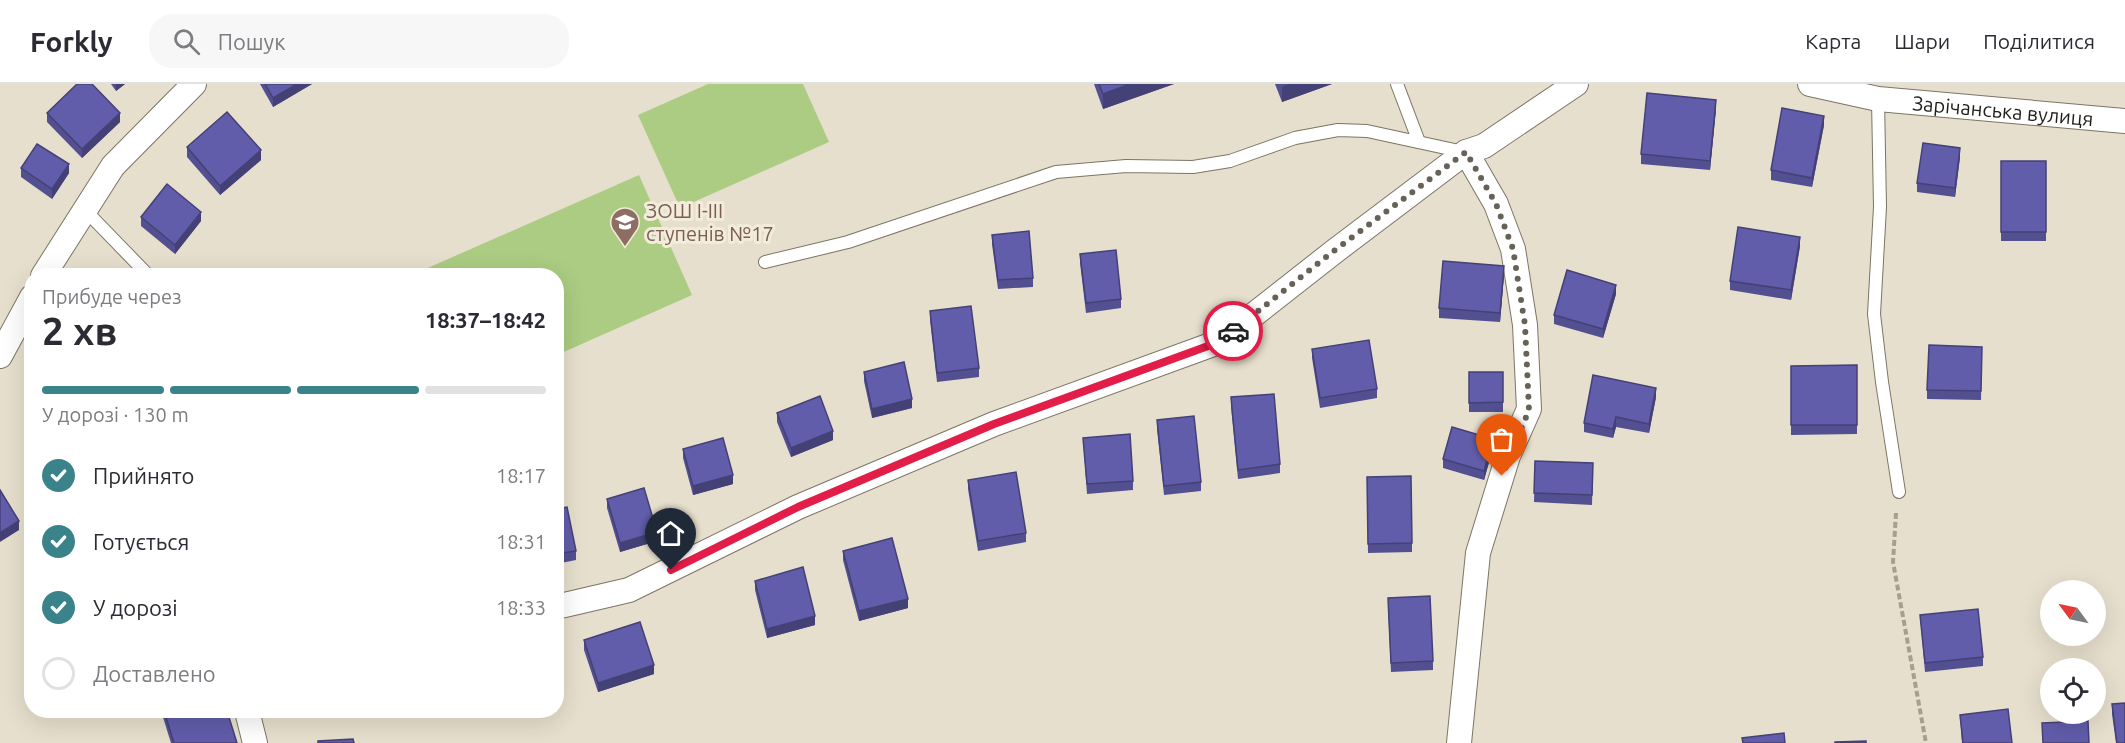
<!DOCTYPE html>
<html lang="uk">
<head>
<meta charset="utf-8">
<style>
	body { margin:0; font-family:Ubuntu,sans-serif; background:#f7f7f7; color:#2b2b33; height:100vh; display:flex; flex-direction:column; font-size:22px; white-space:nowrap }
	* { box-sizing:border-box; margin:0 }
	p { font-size:20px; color:#7c7c81 }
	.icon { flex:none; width:33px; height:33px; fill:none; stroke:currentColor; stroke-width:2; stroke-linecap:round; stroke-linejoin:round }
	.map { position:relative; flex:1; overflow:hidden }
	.drawer { position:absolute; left:24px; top:184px; width:540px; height:450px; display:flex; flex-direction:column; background:#fff; border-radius:24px; box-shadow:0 6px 24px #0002 }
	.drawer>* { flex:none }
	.needle { width:39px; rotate:303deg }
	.fabs { position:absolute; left:2040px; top:496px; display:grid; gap:12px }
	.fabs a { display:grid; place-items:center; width:66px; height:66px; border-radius:50%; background:#fff; box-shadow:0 6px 24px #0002; font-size:30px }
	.pin { position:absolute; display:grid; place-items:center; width:51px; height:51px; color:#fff; margin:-62px -26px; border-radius:50% 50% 50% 0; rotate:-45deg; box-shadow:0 0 6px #0007 }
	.pin .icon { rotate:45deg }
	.courier { position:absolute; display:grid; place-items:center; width:60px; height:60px; margin:-30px; border:4px solid #e11d48; border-radius:50%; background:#fff; color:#222; box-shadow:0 2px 8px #0007 }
	.overview em { font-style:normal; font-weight:700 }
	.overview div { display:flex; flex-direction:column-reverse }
	.overview { display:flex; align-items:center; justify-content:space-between; height:102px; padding:0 18px }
	h1 { font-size:39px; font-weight:700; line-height:45px }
	.bar { display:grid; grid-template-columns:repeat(4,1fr); gap:9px 6px; align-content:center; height:72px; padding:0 18px }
	.bar i { height:8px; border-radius:4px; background:#e1e1e2 }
	.bar .on { background:#3b838b }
	.bar p { grid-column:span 4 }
	ol { padding:0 18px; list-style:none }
	li { display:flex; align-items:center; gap:18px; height:66px }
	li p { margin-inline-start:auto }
	li .icon { padding:6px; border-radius:50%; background:#3b838b; color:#fff; stroke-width:4 }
	li:last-child { color:#7c7c81 }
	li i { width:33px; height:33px; border:3px solid #e1e1e2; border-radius:50% }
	header { display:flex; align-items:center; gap:36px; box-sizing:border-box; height:84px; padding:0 30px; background:#fff; border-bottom:2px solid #e1e1e2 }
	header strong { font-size:28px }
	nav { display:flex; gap:33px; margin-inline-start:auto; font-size:21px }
	.search { width:420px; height:54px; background:#f7f7f7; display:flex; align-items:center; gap:15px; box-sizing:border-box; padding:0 21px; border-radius:24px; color:#7c7c81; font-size:22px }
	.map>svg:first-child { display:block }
	.green { fill:#abcc82 }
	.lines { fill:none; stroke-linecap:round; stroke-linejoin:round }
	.service-casing { stroke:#7c7565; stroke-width:14 }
	.minor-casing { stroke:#7c7565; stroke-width:26 }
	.path { stroke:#a59f90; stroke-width:4; stroke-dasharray:6 3; stroke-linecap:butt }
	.service { stroke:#fff; stroke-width:12 }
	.minor { stroke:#fff; stroke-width:24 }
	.wall { fill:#535092 }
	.shaded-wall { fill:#444177 }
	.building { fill:#615daa; stroke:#444177; stroke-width:1.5 }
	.done { stroke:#666257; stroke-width:6; stroke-dasharray:0 10.8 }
	.route { stroke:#e11d48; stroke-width:8 }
	.labels { text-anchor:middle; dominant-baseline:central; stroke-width:6; stroke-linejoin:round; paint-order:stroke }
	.street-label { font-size:20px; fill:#201e17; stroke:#f4ecda }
	.education-label { font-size:20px; fill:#785e54; stroke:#f4ecda; text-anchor:start }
</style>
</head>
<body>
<header>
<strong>Forkly</strong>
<div class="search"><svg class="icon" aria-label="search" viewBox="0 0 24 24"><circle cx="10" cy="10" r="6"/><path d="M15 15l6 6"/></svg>Пошук</div>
<nav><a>Карта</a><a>Шари</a><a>Поділитися</a></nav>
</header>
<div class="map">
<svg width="2125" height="659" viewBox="0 0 2125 659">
	<rect width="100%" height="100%" fill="#e7dfcd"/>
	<!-- green -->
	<g class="green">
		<polygon points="708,0 803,0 829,58 680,124 638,31"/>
		<polygon points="639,91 692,211 557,271 556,192 415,192 414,190"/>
	</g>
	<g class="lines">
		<!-- service casing -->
		<g class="service-casing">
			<g id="service">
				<polyline points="1397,0 1419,58"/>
				<polyline points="1878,15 1880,123 1874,230 1882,298 1899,408"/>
				<polyline points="84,125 149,192"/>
				<polyline points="765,178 848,158 1056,88 1126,82 1193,83 1230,77 1295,54 1338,46 1367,47 1464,68"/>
			</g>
		</g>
		<!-- minor casing -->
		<g class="minor-casing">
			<g id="minor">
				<path id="s1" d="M1810,0L1878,15L2125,37"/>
				<polyline points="43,192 113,82 194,0"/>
				<polyline points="0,272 32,213"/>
				<polyline points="556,523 629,506 798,423 994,340 1219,258 1335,167 1466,68 1484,62 1576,0"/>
				<polyline points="247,627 255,659"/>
				<polyline points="1459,659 1478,469 1508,372 1529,325 1525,241 1513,165 1496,120 1466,68"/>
			</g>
		</g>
		<!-- path -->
		<polyline class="path" points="1896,429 1893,478 1926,659"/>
		<!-- service -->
		<use href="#service" class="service"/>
		<!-- minor -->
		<use href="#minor" class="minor"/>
	</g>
	<!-- wall -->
	<g class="wall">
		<polygon points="111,0 125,0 116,7"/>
		<polygon points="260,0 312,0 273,23"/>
		<polygon points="1094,0 1174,0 1103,25"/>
		<polygon points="1275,0 1332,0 1282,18"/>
		<polygon points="1716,25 1710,86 1641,80 1641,70"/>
		<polygon points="47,29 120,38 82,74 47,38"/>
		<polygon points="1824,41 1812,103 1771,96 1771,86"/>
		<polygon points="187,63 261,76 220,111 187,73"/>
		<polygon points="1960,73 1955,113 1917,108 1917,99"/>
		<rect x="2001" y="77" width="45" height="80"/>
		<polygon points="21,84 69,89 52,115 21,93"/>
		<polygon points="141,133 201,137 175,170 141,142"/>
		<polygon points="992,151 1033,194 1033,203 998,205 992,160"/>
		<polygon points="1800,162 1791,216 1730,206 1730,197"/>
		<polygon points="1080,170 1121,215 1121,224 1086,229 1080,179"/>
		<polygon points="1504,191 1500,238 1439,234 1439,224"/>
		<polygon points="1616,210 1603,254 1554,240 1554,231"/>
		<polygon points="930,227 979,284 979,293 937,298 930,236"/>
		<polygon points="1982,263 1981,316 1927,315 1927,306"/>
		<polygon points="1312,265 1377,305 1377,314 1320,324 1312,274"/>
		<polygon points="1857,281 1857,350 1791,351 1791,282"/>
		<polygon points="864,288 912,324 872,334 864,297"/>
		<rect x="1469" y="288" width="34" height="40"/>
		<polygon points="1231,313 1280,380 1280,389 1238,395 1231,323"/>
		<polygon points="1656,313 1649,349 1616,343 1613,354 1584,348 1584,339"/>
		<polygon points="777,329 833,356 791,373 777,338"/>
		<polygon points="1157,336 1201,398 1201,407 1164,411 1157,345"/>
		<polygon points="1083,354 1133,397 1133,406 1087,410"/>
		<polygon points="1493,364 1484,396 1443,384 1443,375"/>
		<polygon points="683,365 733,400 693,411 683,374"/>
		<polygon points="1535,377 1593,379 1592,421 1534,418"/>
		<polygon points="1367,393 1412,459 1412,468 1368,469"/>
		<polygon points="968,396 1026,449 1026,458 978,467 968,405"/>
		<polygon points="607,415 657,457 620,468 607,424"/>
		<polygon points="556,425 576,467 576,476 556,480"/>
		<polygon points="843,467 908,524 859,537 843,476"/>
		<polygon points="755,497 815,541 767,554 755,506"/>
		<polygon points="1388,523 1433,577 1433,586 1391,588"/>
		<polygon points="1920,531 1983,573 1983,582 1925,588"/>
		<polygon points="584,556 654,590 598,608 584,566"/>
		<polygon points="2112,620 2125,659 2116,659 2112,630"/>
		<polygon points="162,627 227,627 237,659 171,659 162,630"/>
		<polygon points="1960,631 2012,659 1962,659"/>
	</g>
	<!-- shaded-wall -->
	<g class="shaded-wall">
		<polygon points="116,0 125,0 116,7"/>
		<polygon points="297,0 312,0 273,23 273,14"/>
		<polygon points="1130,0 1174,0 1103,25 1103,10"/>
		<polygon points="1289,0 1332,0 1282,18 1282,3"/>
		<polygon points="1716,16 1716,25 1710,86 1710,77"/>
		<polygon points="120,29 120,38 82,74 82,65"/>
		<polygon points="1824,32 1824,41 1812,103 1812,94"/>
		<polygon points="1960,64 1960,73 1955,113 1955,104"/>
		<polygon points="261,66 261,76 220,111 220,102"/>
		<polygon points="69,80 69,89 52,115 52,105"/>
		<polygon points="201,128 201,137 175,170 175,161"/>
		<polygon points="1800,153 1800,162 1791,216 1791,206"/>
		<polygon points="1504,182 1504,191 1500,238 1500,229"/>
		<polygon points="1616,201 1616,210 1603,254 1603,245"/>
		<polygon points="1656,304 1656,313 1649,349 1649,340"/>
		<polygon points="912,315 912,324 872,334 872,325"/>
		<polygon points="1616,333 1616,343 1613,354 1613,345"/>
		<polygon points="833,347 833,356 791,373 791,364"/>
		<polygon points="1493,355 1493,364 1484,396 1484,387"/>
		<polygon points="733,391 733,400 693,411 693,402"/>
		<polygon points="19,437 19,446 0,458 0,449"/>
		<polygon points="657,448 657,457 620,468 620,459"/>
		<polygon points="908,515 908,524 859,537 859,527"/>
		<polygon points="815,532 815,541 767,554 767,545"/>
		<polygon points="654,581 654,590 598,608 598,599"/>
	</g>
	<!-- building -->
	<g class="building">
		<polygon points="77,0 92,0 120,29 82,65 47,29"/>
		<polygon points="265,0 297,0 273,14"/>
		<polygon points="1099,0 1130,0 1103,10"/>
		<polygon points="1647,9 1716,16 1710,77 1641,70"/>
		<polygon points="1782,24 1824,32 1812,94 1771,86"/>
		<polygon points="227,28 261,66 220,102 187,63"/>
		<polygon points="1923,59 1960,64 1955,104 1917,99"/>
		<polygon points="37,60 69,80 52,105 21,84"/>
		<rect x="2001" y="77" width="45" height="71"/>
		<polygon points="167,100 201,128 175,161 141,133"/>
		<polygon points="1738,143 1800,153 1791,206 1730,197"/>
		<polygon points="1029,147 1033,194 998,196 992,151"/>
		<polygon points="1116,166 1121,215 1086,219 1080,170"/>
		<polygon points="1443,177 1504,182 1500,229 1439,224"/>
		<polygon points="1567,186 1616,201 1603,245 1554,231"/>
		<polygon points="971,222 979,284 937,289 930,227"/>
		<polygon points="1369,256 1377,305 1320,314 1312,265"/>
		<polygon points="1929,261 1982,263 1981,307 1927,306"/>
		<polygon points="904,278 912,315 872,325 864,288"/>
		<polygon points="1857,281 1857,341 1791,341 1791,282"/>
		<polygon points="1469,288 1503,288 1503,318 1469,319"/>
		<polygon points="1593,291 1656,304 1649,340 1616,333 1613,345 1584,339"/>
		<polygon points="1274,310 1280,380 1238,386 1231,313"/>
		<polygon points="820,312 833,347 791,364 777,329"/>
		<polygon points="1194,332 1201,398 1164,402 1157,336"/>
		<polygon points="1452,343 1493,355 1484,387 1443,375"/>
		<polygon points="1130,350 1133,397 1087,400 1083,354"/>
		<polygon points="723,354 733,391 693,402 683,365"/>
		<polygon points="1535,377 1593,379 1592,411 1534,409"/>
		<polygon points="1016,388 1026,449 978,457 968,396"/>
		<polygon points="1411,392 1412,459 1368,460 1367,393"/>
		<polygon points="644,404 657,448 620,459 607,415"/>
		<polygon points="0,406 19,437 0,449"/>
		<polygon points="567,423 576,467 556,470 556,425"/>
		<polygon points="892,454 908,515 859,527 843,467"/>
		<polygon points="803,483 815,532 767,545 755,497"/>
		<polygon points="1430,512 1433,577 1391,579 1388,514"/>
		<polygon points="1978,525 1983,573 1925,579 1920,531"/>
		<polygon points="640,538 654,581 598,599 584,556"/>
		<polygon points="2125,619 2125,659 2117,659 2112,620"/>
		<polygon points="2008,625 2012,659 1963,659 1960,631"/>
		<polygon points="164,627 227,627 237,659 174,659"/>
		<polygon points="2088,637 2089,659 2043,659 2042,639"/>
		<polygon points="1784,649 1785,659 1743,659 1742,654"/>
		<polygon points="353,655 354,659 318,659 318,657"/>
		<polygon points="1866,657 1866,659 1835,659 1835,658"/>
	</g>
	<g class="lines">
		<!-- done -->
		<polyline class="done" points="1233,247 1335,166 1466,68 1496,120 1513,165 1525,241 1529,326 1502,392"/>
		<!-- route -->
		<polyline class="route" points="671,486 798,423 994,340 1219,258 1233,247"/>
	</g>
	<!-- icons -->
	<defs>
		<g id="school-pin" transform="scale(1.5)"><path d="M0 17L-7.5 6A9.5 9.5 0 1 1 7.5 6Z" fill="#8d6e63" stroke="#f4ecda"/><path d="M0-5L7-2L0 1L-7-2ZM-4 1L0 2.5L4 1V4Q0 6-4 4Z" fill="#fff"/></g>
	</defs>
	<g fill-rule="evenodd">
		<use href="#school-pin" x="625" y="138"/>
	</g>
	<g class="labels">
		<!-- street labels -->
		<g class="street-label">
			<text stroke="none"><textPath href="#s1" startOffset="195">Зарічанська вулиця</textPath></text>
		</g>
		<!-- education labels -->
		<g class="education-label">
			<text x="646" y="126">ЗОШ І-ІІІ<tspan x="646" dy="23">ступенів №17</tspan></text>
		</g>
	</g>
</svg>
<div class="fabs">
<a><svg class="needle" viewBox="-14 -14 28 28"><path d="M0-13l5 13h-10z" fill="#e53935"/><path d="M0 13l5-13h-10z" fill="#7c7c81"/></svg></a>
<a><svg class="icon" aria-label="locate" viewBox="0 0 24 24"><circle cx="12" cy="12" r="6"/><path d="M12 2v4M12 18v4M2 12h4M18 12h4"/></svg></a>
</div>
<div class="pin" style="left:1502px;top:392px;background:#ea580c"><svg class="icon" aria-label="bag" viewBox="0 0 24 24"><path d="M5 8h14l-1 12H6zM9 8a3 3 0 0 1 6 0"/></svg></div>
<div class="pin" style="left:671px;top:486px;background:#1f2937"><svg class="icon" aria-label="home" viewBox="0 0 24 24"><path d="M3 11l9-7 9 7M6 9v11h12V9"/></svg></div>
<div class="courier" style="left:1233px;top:247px"><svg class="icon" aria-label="car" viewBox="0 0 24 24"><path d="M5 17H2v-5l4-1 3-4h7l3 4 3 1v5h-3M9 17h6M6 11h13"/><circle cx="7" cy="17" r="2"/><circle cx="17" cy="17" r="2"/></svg></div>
<section class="drawer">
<div class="overview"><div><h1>2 хв</h1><p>Прибуде через</p></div><em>18:37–18:42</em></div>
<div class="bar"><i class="on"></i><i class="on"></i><i class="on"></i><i></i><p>У дорозі · 130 m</p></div>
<ol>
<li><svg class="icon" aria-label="check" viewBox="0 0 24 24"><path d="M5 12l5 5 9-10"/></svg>Прийнято<p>18:17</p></li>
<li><svg class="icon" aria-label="check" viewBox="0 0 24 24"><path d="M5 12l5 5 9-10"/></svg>Готується<p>18:31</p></li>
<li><svg class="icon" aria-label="check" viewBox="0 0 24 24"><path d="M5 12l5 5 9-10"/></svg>У дорозі<p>18:33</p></li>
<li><i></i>Доставлено</li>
</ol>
</section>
</div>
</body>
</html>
